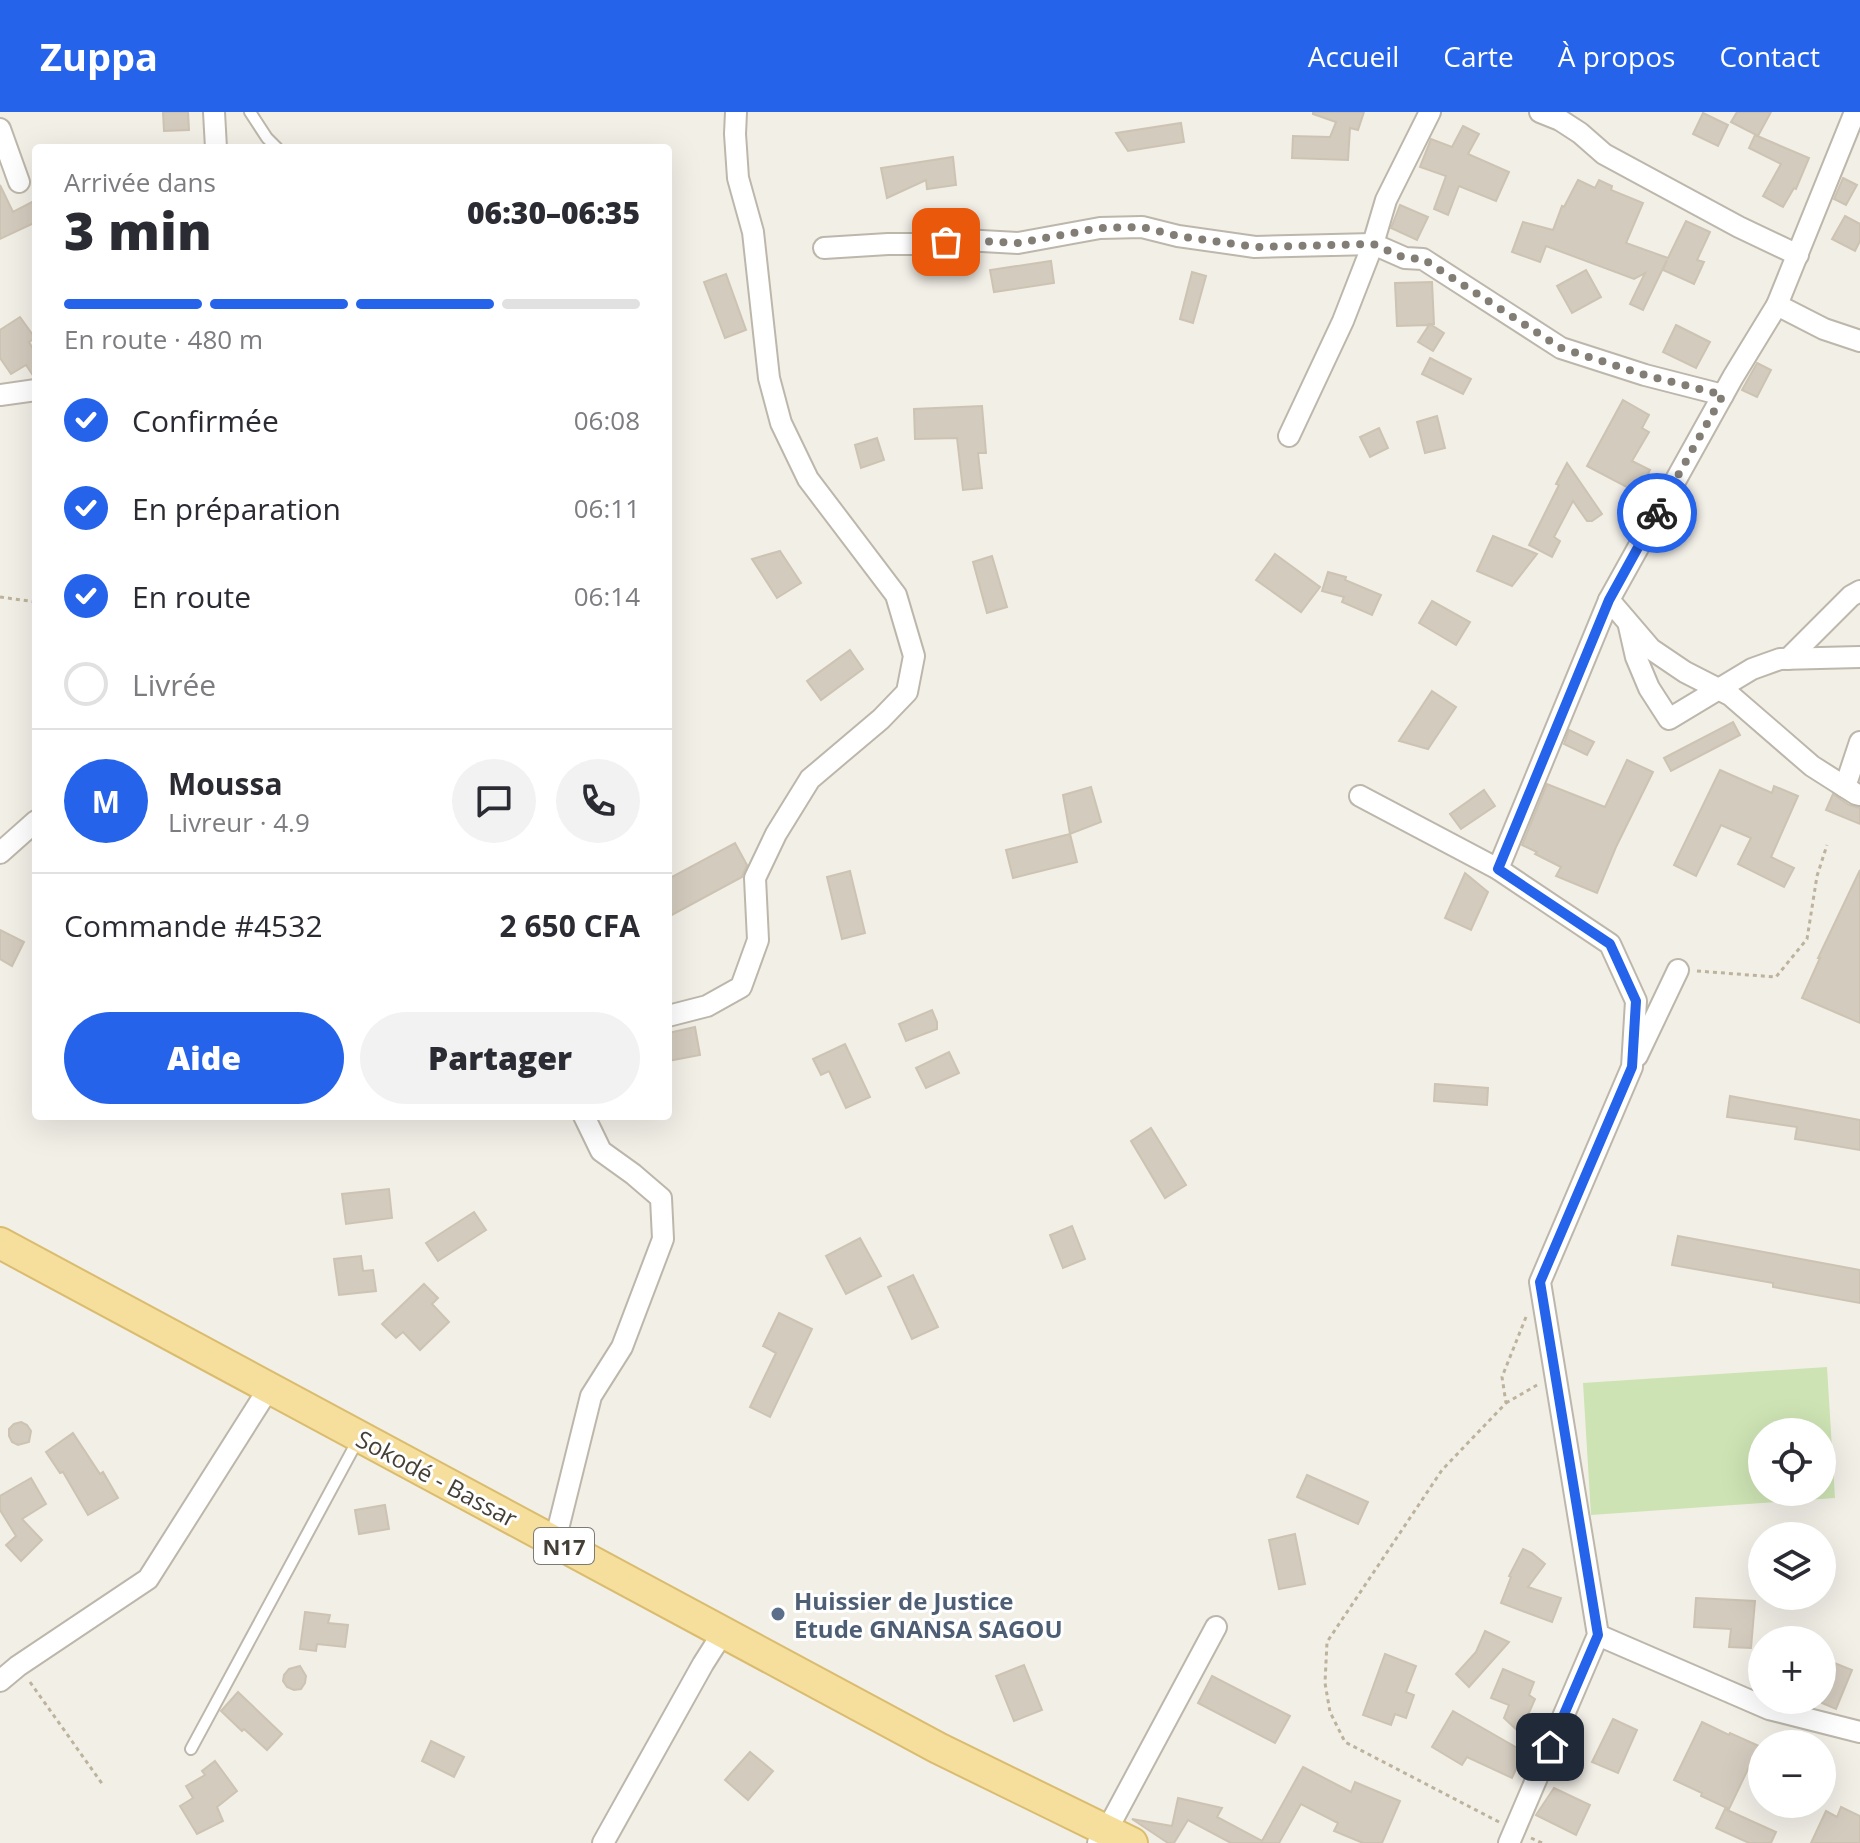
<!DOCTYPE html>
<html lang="fr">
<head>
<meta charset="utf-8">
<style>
	body { margin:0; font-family:"Open Sans",sans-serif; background:#f2f2f3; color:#2b2b33; height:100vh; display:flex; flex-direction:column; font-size:30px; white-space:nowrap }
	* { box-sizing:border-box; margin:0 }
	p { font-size:26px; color:#7c7c81 }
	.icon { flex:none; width:44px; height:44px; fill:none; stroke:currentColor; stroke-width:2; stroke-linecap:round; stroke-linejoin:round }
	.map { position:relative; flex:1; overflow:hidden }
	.drawer { position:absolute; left:32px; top:32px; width:640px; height:976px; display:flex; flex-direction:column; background:#fff; border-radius:8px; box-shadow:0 8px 32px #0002 }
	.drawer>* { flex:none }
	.buttons { position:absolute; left:1748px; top:1306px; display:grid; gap:16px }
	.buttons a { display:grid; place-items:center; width:88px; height:88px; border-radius:50%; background:#fff; box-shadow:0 8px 32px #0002; font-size:40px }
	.pin { position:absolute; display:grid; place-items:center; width:68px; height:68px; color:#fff; margin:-34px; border-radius:16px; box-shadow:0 4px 12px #0006 }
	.courier { position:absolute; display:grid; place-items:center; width:80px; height:80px; margin:-40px; border:6px solid #2563eb; border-radius:50%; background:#fff; color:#222; box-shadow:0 2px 10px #0007 }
	.overview em { font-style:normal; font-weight:800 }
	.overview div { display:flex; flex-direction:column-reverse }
	.overview { display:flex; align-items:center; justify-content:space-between; height:136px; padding:0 32px }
	h1 { font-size:52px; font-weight:800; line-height:60px }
	.bar { display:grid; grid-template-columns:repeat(4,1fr); gap:12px 8px; align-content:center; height:96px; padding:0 32px }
	.bar i { height:10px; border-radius:6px; background:#e1e1e2 }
	.bar .current { background:#2563eb }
	.bar p { grid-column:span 4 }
	.line { display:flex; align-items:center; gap:20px; padding:0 32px; border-top:2px solid #e1e1e2 }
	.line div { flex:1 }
	.round { display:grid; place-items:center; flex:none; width:84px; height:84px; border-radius:42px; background:#f2f2f3 }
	ol { padding:0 32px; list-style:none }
	li { display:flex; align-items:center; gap:24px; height:88px }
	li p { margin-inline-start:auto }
	li .icon { padding:8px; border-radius:50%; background:#2563eb; color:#fff; stroke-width:4 }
	li:last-child { color:#7c7c81 }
	li i { width:44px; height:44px; border:4px solid #e1e1e2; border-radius:50% }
	.primary-button { display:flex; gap:16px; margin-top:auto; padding:16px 32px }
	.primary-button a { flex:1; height:92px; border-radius:48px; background:#2563eb; color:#fff; font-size:32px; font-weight:800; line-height:92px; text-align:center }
	.primary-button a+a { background:#f2f2f3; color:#2b2b33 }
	header { display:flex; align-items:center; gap:48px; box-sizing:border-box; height:112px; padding:0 40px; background:#2563eb; color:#fff }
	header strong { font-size:38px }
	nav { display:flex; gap:44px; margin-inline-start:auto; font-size:28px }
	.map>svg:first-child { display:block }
	.green { fill:#cde3b3; fill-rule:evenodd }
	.building { fill:#d3cbbe; stroke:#cdc3b2; stroke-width:2 }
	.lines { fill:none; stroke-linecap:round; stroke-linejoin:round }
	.lane-casing { stroke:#bdb7ab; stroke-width:14 }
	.street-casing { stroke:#bdb7ab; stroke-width:24 }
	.primary-casing { stroke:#dabc6e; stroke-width:34 }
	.path { stroke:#bdb39d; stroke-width:3; stroke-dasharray:4 4; stroke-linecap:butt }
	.lane { stroke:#fff; stroke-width:10 }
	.street { stroke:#fff; stroke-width:20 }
	.primary { stroke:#f6de9d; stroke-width:30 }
	.done { stroke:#827d75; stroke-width:8; stroke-dasharray:0 14.4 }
	.route { stroke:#2563eb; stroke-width:10 }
	.service-dot { fill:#5c6f8a; stroke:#fff; stroke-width:3 }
	.labels { text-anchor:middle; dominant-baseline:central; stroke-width:6; stroke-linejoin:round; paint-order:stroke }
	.shield { fill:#fff; stroke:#7d7973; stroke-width:2 }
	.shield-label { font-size:22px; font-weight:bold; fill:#454037 }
	.street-label { font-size:24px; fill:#454037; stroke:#fff }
	.service-label { font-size:24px; font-weight:bold; fill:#4e5e75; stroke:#fff; text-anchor:start }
</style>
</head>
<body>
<header>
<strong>Zuppa</strong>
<nav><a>Accueil</a><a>Carte</a><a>À propos</a><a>Contact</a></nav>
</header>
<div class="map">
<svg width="1860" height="1731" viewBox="0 0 1860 1731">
	<rect width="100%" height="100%" fill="#f2efe7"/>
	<!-- green -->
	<path class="green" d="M1827,1255L1835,1386L1591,1403L1583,1271ZM1762,1320H1822V1380H1762Z"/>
	<!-- building -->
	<g class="building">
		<polygon points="163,0 188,0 189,18 164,19"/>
		<polygon points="1313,0 1364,0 1358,18 1350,16 1348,48 1292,46 1293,24 1330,25 1336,10 1313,2"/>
		<polygon points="1737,0 1771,0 1758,24 1731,10"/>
		<polygon points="1703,1 1728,13 1718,34 1693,22"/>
		<polygon points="1181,11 1184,30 1128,39 1116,21"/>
		<polygon points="1463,14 1479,22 1468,42 1509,60 1496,89 1459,74 1448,103 1434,97 1446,64 1420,55 1431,27 1452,35"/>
		<polygon points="1755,23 1809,46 1796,77 1794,76 1783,95 1763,84 1781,52 1749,36"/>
		<polygon points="953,45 956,73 927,77 926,68 887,86 881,56"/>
		<polygon points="1843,66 1857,73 1846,93 1834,87"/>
		<polygon points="1578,68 1595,76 1599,68 1612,74 1611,78 1643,91 1626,131 1668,146 1686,109 1710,120 1697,148 1704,150 1694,172 1663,158 1667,148 1643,198 1630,192 1645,161 1634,167 1546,134 1540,150 1512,140 1523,110 1553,118 1562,94 1564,95"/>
		<polygon points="0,73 13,100 36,88 36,110 0,127"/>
		<polygon points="1400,93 1428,105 1417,128 1391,116"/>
		<polygon points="1845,104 1860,112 1860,129 1855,139 1832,127"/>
		<polygon points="1051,149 1054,171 994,180 990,158"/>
		<polygon points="1586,158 1601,185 1572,201 1557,174"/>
		<polygon points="1192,160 1206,164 1193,211 1180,207"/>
		<polygon points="726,162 746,218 725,226 704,170"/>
		<polygon points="1432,170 1434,212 1430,212 1444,221 1433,239 1418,230 1429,213 1397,214 1395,171"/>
		<polygon points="20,205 35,226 29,230 36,242 36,265 34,265 26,253 11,262 0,246 0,218"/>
		<polygon points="1676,213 1710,230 1696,256 1663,240"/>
		<polygon points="1430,246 1471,267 1463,282 1422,262"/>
		<polygon points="1757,251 1771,258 1757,285 1742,278"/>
		<polygon points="1623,288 1649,303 1642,316 1649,320 1632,349 1650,358 1638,381 1587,354"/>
		<polygon points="982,294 986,341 978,341 982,376 963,378 957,326 915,327 914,297"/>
		<polygon points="1437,304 1445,336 1425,341 1417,310"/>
		<polygon points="1379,316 1388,336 1370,345 1360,325"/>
		<polygon points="877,326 884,348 861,356 855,333"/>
		<polygon points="1567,351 1602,402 1592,409 1587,409 1573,389 1554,425 1560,429 1552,445 1529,433 1559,373 1556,372"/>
		<polygon points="1493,424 1537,442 1512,474 1477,459"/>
		<polygon points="780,439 801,471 777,486 752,447"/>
		<polygon points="1275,442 1320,475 1301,500 1256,468"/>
		<polygon points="992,444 1007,495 987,501 973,450"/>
		<polygon points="1328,460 1346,465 1345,468 1381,483 1372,503 1342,490 1344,485 1322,479"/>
		<polygon points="1432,489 1470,510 1456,533 1419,511"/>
		<polygon points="850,538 863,557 821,588 807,569"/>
		<polygon points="1432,579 1456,595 1428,637 1399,629"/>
		<polygon points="1733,610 1740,623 1671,659 1664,646"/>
		<polygon points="1569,618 1594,630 1587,643 1564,632"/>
		<polygon points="1627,648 1653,660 1616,735 1597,781 1556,764 1561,755 1535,742 1537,740 1522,733 1547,672 1605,695"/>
		<polygon points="1720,658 1772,681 1774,674 1798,684 1771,745 1794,756 1784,775 1738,752 1751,726 1721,713 1696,764 1674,753"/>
		<polygon points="1091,675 1101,710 1070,722 1063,683"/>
		<polygon points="1484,678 1495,694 1461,717 1450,702"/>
		<polygon points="1833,682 1849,693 1860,696 1860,712 1826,698"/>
		<polygon points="1070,722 1077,750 1013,766 1006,738"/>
		<polygon points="735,731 747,753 742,765 668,805 668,767"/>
		<polygon points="1860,758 1860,911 1802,886 1820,846 1818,846"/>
		<polygon points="850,759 865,821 842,827 827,765"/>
		<polygon points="1465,761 1488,780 1471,818 1445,806"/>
		<polygon points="0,818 24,830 12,854 0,847"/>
		<polygon points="932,898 937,910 937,917 906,929 899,912"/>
		<polygon points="695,915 700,943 668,949 668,921"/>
		<polygon points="845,932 870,985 846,996 829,959 821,963 813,947"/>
		<polygon points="949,940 959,961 926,976 916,956"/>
		<polygon points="1435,972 1488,976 1487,993 1434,989"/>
		<polygon points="1730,984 1860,1008 1860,1038 1795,1027 1797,1015 1727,1005"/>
		<polygon points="1151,1016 1186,1073 1165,1086 1131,1029"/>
		<polygon points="389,1077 392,1106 346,1112 342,1082"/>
		<polygon points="474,1100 486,1118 438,1149 426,1131"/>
		<polygon points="1072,1114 1085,1147 1063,1156 1050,1123"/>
		<polygon points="1678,1124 1860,1158 1860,1191 1773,1175 1773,1171 1672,1153"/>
		<polygon points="860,1126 881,1164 846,1182 826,1144"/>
		<polygon points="361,1144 363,1159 373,1158 376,1179 339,1183 334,1147"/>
		<polygon points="913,1163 938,1215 912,1227 888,1175"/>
		<polygon points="424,1172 438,1186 432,1192 449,1210 420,1238 403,1220 396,1226 382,1212"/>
		<polygon points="779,1201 812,1217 770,1305 750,1295 776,1241 763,1234"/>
		<polygon points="21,1310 27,1313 31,1319 29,1330 18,1333 12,1330 9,1324 9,1317 14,1312"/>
		<polygon points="73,1321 100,1362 103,1360 118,1386 88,1403 63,1360 60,1361 46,1340"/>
		<polygon points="1307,1363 1368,1390 1358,1412 1297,1385"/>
		<polygon points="31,1366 46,1392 22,1407 42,1428 21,1449 6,1433 16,1424 0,1398 0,1384"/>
		<polygon points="385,1393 389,1417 359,1422 355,1398"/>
		<polygon points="1295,1422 1305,1472 1279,1477 1269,1428"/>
		<polygon points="1523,1437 1532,1441 1545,1452 1528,1475 1561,1486 1552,1510 1501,1491 1511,1465 1509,1464"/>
		<polygon points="1696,1486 1755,1489 1751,1536 1729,1535 1731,1517 1694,1515"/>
		<polygon points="305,1500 330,1503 328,1511 348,1513 345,1535 317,1532 316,1539 300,1537"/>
		<polygon points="1485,1519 1509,1530 1469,1575 1456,1562 1476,1540"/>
		<polygon points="1385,1542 1416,1554 1406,1580 1414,1583 1406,1606 1395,1602 1391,1613 1363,1603"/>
		<polygon points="1822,1546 1852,1558 1836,1597 1822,1591"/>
		<polygon points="1024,1553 1042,1598 1014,1609 996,1564"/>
		<polygon points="300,1554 306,1564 305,1571 301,1577 294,1578 287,1575 283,1569 284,1563 289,1557"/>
		<polygon points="1503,1557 1534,1570 1529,1583 1535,1587 1520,1621 1504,1606 1509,1593 1491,1586"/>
		<polygon points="1212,1564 1290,1604 1275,1631 1198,1591"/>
		<polygon points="238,1580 282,1622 267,1638 244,1617 242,1619 221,1599"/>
		<polygon points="1453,1599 1524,1640 1512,1666 1467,1645 1462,1653 1432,1635"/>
		<polygon points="1613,1607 1637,1618 1618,1661 1592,1650"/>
		<polygon points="1702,1610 1729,1623 1730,1621 1759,1634 1729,1697 1701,1684 1702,1681 1674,1668"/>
		<polygon points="431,1629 464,1645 454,1665 422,1649"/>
		<polygon points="750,1640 773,1659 748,1688 725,1668"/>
		<polygon points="215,1649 237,1679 217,1695 223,1709 197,1722 180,1694 193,1686 186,1674 205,1663 202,1659"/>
		<polygon points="1303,1655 1351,1680 1355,1670 1400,1689 1382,1731 1363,1731 1334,1719 1338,1711 1301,1692 1279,1731 1231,1731 1188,1708 1174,1731 1168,1731 1132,1707 1172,1714 1178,1686 1222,1696 1217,1705 1262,1729"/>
		<polygon points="1554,1676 1590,1693 1576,1723 1536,1703"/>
		<polygon points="1841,1695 1860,1704 1860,1731 1811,1731 1826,1699 1837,1705"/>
		<polygon points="1725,1697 1776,1720 1771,1731 1749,1731 1716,1716"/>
	</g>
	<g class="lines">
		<!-- lane casing -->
		<g class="lane-casing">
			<g id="lane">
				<polyline points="250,0 267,26 277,36"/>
				<polyline points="191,1637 359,1326"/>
			</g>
		</g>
		<!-- street casing -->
		<g class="street-casing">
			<g id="street">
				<polyline points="214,0 216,36"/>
				<polyline points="1540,0 1560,8 1580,21 1604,42 1739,115 1798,143"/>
				<polyline points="0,17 19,70"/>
				<polyline points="824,136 888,132 929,132 964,128 1018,131 1100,116 1142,115 1178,124 1255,135 1373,132 1405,146 1423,147 1561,236 1645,263 1723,283"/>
				<polyline points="1777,193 1824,217 1860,229"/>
				<polyline points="0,283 36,278"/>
				<polyline points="1289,324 1343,209 1373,132 1386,88 1430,0"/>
				<polyline points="1609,488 1651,537 1685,560 1730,583 1812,654 1856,682 1860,683"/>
				<polyline points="1629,514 1636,545 1649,576 1669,607 1752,557 1780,547 1860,545"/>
				<polyline points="1788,547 1851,484 1860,479"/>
				<polyline points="1845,675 1860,630"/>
				<polyline points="1360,684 1498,757 1610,832 1636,889 1632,955 1540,1170 1598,1523 1509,1731"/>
				<polyline points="0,741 36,709"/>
				<polyline points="1498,757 1609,488 1733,265 1777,193 1855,0"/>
				<polyline points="668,904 707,894 741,875 758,828 755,766 776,722 810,667 881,607 907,580 914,544 896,483 808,367 781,311 769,266 753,120 738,66 735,22 736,0"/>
				<polyline points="1637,944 1678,858"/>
				<polyline points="555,1429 591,1284 622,1235 663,1127 661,1086 633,1062 601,1039 584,1004"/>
				<polyline points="1598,1523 1769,1597 1860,1620"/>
				<polyline points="0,1569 18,1554 148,1467 269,1276"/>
				<polyline points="603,1731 703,1552 724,1519"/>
				<polyline points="1098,1731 1107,1718 1216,1515"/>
			</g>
		</g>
		<!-- primary casing -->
		<g class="primary-casing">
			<polyline id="primary" points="0,1131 938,1636 1132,1731"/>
		</g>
		<!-- path -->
		<g class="path">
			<polyline points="0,485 36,490"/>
			<polyline points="1697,859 1776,865 1807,827 1817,764 1827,733"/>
			<polyline points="1506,1291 1537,1273"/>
			<polyline points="30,1570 103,1673"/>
			<polyline points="1499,1710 1345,1630 1330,1600 1325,1571 1327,1530 1442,1358 1506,1291 1502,1265 1526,1205"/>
			<polyline points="1531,1726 1542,1731"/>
		</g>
		<!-- lane -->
		<use href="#lane" class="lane"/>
		<!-- street -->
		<use href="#street" class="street"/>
		<!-- primary -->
		<use href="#primary" class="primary"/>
	</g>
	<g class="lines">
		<!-- done -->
		<polyline class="done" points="946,130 964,128 1018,131 1100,116 1142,115 1178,124 1255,135 1373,132 1405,146 1423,147 1561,236 1645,263 1723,283 1657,401"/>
		<!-- route -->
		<polyline class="route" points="1550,1635 1598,1523 1540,1170 1632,955 1636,889 1610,832 1498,757 1609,488 1657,401"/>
	</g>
	<!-- markers -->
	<circle class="service-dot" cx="778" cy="1502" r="8"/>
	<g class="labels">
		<!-- shield labels -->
		<rect class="shield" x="534" y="1416" width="60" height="36" rx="6"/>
		<g class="shield-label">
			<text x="564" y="1434">N17</text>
		</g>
		<!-- street labels -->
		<g class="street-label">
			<text transform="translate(437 1366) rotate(28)">Sokodé - Bassar</text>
		</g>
		<!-- service labels -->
		<g class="service-label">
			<text x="794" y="1488">Huissier de Justice<tspan x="794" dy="28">Etude GNANSA SAGOU</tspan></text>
		</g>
	</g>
</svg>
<div class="buttons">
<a><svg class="icon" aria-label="locate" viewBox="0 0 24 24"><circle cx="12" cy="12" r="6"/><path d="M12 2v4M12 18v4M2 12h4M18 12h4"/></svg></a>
<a><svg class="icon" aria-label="layers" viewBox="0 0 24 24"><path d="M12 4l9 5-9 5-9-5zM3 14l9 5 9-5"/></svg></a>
<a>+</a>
<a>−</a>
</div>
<div class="pin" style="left:946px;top:130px;background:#ea580c"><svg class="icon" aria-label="bag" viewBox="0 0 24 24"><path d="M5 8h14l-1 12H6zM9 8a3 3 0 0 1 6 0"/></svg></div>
<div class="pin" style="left:1550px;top:1635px;background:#1f2937"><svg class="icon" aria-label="home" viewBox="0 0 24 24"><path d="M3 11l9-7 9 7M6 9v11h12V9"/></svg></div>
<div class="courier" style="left:1657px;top:401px"><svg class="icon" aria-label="bike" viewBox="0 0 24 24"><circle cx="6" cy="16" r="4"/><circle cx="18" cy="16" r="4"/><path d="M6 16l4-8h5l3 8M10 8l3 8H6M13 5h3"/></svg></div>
<section class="drawer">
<div class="overview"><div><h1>3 min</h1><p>Arrivée dans</p></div><em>06:30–06:35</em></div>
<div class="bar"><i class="current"></i><i class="current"></i><i class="current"></i><i></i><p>En route · 480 m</p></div>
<ol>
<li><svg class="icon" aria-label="check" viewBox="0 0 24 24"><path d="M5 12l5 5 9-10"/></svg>Confirmée<p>06:08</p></li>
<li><svg class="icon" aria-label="check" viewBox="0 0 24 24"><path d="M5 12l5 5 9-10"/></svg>En préparation<p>06:11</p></li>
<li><svg class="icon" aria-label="check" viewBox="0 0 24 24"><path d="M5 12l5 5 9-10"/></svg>En route<p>06:14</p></li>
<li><i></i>Livrée</li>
</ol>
<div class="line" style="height:144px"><b class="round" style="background:#2563eb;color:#fff">M</b><div><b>Moussa</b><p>Livreur · 4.9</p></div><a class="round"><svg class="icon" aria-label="chat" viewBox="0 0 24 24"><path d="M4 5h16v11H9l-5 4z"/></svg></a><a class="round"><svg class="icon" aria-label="phone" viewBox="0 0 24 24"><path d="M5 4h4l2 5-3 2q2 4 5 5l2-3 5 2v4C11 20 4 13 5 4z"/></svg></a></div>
<div class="line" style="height:104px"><div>Commande #4532</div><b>2 650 CFA</b></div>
<div class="primary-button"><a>Aide</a><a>Partager</a></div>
</section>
</div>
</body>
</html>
